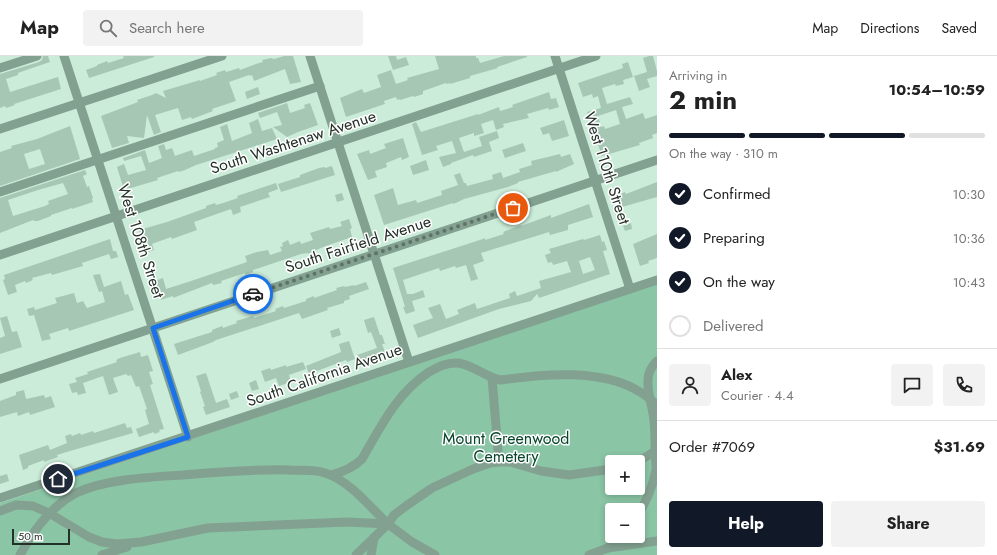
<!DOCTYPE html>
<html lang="en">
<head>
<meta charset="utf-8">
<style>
	body { margin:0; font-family:Jost,sans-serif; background:#f2f2f2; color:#222; height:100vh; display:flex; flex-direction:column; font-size:15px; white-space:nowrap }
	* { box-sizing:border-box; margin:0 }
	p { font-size:13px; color:#767676 }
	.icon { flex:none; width:22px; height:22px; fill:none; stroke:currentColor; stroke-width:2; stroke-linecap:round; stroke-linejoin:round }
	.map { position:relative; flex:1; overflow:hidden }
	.side { display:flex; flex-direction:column; background:#fff; width:340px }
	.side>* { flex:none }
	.tools { position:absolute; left:605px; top:399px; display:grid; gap:8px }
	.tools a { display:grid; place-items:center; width:40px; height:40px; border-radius:4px; background:#fff; box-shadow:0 2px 6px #0003; font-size:20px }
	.scale { position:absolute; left:12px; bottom:10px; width:58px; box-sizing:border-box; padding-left:4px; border:2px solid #243129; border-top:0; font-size:11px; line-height:14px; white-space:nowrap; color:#243129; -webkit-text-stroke:3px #fff; paint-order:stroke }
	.pin { position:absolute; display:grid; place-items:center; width:34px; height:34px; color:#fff; margin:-17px; border:2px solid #fff; border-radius:50%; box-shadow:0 1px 4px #0007 }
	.courier { position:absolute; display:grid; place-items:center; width:40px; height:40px; margin:-20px; border:3px solid #1a73e8; border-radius:50%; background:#fff; color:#222; box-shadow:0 1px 5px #0007 }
	.summary em { font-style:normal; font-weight:700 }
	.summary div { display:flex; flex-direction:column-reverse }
	.summary { display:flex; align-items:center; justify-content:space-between; height:68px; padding:0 12px }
	h1 { font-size:26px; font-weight:700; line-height:30px }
	.bar { display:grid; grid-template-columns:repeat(4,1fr); gap:6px 4px; align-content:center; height:48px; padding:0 12px }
	.bar i { height:5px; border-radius:3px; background:#e0e0e0 }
	.bar .selected { background:#111827 }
	.bar p { grid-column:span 4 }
	.line { display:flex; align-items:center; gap:10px; padding:0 12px; border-top:1px solid #e0e0e0 }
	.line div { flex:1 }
	.round { display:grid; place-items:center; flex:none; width:42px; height:42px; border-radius:4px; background:#f2f2f2 }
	ol { padding:0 12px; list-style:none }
	li { display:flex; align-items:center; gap:12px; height:44px }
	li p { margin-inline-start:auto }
	li .icon { padding:4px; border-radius:50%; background:#111827; color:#fff; stroke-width:4 }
	li:last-child { color:#767676 }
	li i { width:22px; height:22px; border:2px solid #e0e0e0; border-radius:50% }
	.primary-button { display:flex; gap:8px; margin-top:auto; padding:8px 12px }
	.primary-button a { flex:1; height:46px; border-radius:4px; background:#111827; color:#fff; font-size:16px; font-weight:700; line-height:46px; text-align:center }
	.primary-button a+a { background:#f2f2f2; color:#222 }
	header { display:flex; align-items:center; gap:24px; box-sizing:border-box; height:56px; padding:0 20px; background:#fff; border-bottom:1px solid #e0e0e0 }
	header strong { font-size:19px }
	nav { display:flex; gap:22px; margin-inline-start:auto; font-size:14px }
	.search { width:280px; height:36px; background:#f2f2f2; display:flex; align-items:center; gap:10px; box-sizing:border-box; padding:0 14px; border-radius:4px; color:#767676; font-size:15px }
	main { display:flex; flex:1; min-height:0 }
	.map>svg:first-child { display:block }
	.green { fill:#8ac5a5; fill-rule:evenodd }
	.building { fill:#a7c7b5; fill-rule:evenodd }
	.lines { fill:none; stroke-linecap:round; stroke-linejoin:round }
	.minor { stroke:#83a190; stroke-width:9 }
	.done { stroke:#5e7267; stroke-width:4; stroke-dasharray:0 7.2 }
	.route { stroke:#1a73e8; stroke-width:5 }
	.labels { text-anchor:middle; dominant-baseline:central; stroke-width:3; stroke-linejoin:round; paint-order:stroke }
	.street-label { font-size:16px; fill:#243129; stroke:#fff }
	.park-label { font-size:16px; fill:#07452c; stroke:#fff }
</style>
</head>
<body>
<header>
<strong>Map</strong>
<div class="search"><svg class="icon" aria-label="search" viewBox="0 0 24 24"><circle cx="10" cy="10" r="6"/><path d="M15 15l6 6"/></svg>Search here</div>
<nav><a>Map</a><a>Directions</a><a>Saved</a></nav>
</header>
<main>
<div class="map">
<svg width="657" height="499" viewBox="0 0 657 499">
	<rect width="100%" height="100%" fill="#cbecd9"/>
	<!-- green -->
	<path class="green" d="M657,227V499H0V447ZM612,406H638V432H612ZM612,454H638V480H612Z"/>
	<!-- building -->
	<g class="building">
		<polygon points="43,0 48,0 50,6 32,12 18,17 18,19 6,23 10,36 58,21 61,33 14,48 15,49 6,52 5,50 0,52 0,18 39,6 42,4"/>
		<polygon points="123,0 154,0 154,1 89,22 86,14 97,10 97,9 107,5 108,7 124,2"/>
		<polygon points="284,0 293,0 301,26 290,28 285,13 254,25 252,19 250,20 249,19 229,26 236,45 212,53 213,55 192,63 191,61 182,64 178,52 155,59 161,76 154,79 147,59 144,82 127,80 129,87 112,92 101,60 138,46 137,44 152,39 156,37 166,42 163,35 200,24 200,25 217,19 216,17 225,14 226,16 239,12 240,14 259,7 263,6 262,4 271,2 274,3"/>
		<polygon points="388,0 396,0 397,4 406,1 409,9 393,14"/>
		<polygon points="435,0 476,0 476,2 478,2 480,7 504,0 527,0 527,1 497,11 498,12 470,20 470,22 450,28 450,27 447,28 446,27 423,35 423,38 414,41 413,40 400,44 399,43 397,44 396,41 384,45 385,48 346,61 340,42 362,33 364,37 381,31 377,19 391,14 396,28 408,24 407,22 439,13"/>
		<polygon points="649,0 653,0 657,15 657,20 647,23 650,31 639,35 634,20 647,16 643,2"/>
		<path d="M628,6L633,21L623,24L624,28L616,30L615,28L602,32L607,48L630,41L633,48L622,51L626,63L643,57L645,63L657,59V77L652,79L653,82L639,87L640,89L602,100L587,56L601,52L598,40L593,42L592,38L583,41L578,27L623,12L622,8ZM616,54L620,68L605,73L604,70L601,71L598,60Z"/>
		<polygon points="258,31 260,38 247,43 245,36"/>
		<polygon points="549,36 551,43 556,42 559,51 549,54 548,52 527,58 529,62 503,68 504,71 496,74 493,64 481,68 484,77 474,80 474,77 459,82 464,96 482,90 479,81 497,75 499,82 489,86 492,95 474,101 473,99 451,107 451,108 443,111 439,101 456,97 452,85 436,90 438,94 422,99 412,68 416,66 421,76 478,58 478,59 499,51 500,55 513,51 512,49"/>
		<polygon points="287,47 290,57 305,52 304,49 310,47 318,69 298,76 287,81 273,71 282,69 277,56 260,62 258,57"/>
		<polygon points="258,63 262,75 272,72 277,83 196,109 185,114 179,116 178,115 157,122 158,124 124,134 117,111 124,108 128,119 146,114 141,100 124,105 123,102 145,94 149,107 162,102 158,90 164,88 166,94 172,92 175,100 192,94 194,100 215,93 215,92 218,91 217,87 224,84 220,71 227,68 232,85 252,77 249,67"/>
		<polygon points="564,64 569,80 552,85 549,77 543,79 540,72"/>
		<path d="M70,70L80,103L0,130V96L12,92L11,90L37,83ZM40,93L45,108L29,113L24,98Z"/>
		<polygon points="403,82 409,101 402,104 401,101 386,107 387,111 375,115 377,121 368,124 357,98 369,94 370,98 386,92 384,88"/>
		<polygon points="523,87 526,95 505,102 502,94"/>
		<polygon points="560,98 561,101 570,98 574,108 556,116 556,115 518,126 518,127 508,131 464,143 458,146 453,148 453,147 384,169 374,139 393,132 398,149 416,144 417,147 442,139 441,135 458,129 454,119 460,117 464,127 466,127 467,130 493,123 492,119 501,116 503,122 520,116 519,113 532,109 531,105"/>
		<polygon points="426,104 429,114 413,119 410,110"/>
		<polygon points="332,110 335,119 281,136 278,128 300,121 300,119 319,112 325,111 325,112"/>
		<path d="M85,114L87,118L83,120L87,131L89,130L93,142L92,143L93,146L72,153V152L51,159V160L38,165H34L33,164L0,177V142ZM63,127L68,138L48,145L49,148L45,150L13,160L8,144L38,134Z"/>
		<polygon points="657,126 657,141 622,151 618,139 625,136 626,138"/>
		<polygon points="276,127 278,133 268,137 270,141 240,151 241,156 233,159 231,153 194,166 197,174 172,183 171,181 152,188 154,194 146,197 144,190 142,191 140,182 141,182 139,174 167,166 206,152 206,150 215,147 216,149 223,147 238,142 237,140"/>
		<polygon points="342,137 344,144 337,146 335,139"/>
		<polygon points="589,148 593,161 568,169 568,174 550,179 549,176 546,177 481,197 484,205 473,209 478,223 471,225 466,209 456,212 455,210 440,215 439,212 403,224 407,238 413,238 423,234 425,241 412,245 415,255 406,258 403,251 405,251 402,241 393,212 483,183 485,182 485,184 504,178 503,177 505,175 521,169 521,170 551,159 551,162"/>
		<polygon points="349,163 352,172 350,173 352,181 323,191 308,198 308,197 301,198 253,214 253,216 245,219 245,217 221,225 222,227 213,229 212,227 173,242 173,240 161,244 155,225 163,222 166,233 191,225 247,206 245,200 257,196 268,194 270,199 282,195 280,191 283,190 282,187 288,184 290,189 300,185 301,188 313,184 310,177 329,171 330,173 342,170 340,166"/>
		<polygon points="631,167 632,173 625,175 623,170"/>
		<polygon points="657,178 657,202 648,205 649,207 640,210 633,188"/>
		<path d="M600,179L602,186L604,185L607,194L603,195L610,218L539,242L537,238L531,245L499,253L418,282L413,269L433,262L428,252L440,248L446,263L459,258L457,254L475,247L477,253L510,242L509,238L515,235L517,240L541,232L539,225L571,216L567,205L553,209L552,206L548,207L545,199L551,197L549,193L583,183L584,184ZM590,201L595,214L583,218L579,205Z"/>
		<polygon points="110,183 113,195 116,195 118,201 111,203 109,198 82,207 83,210 52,219 51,217 32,222 33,224 26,227 25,225 15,229 17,236 8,239 3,224 5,223 4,219"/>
		<polygon points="100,218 104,231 121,225 125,239 128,238 134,254 69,275 68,272 49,278 51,283 42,285 34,259 29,260 27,253 34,251 35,254 57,247 55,242 74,237 77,247 83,245 87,252 105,246 102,235 99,236 93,219"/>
		<polygon points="366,226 369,233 349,240 350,243 344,245 344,247 327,252 328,254 302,263 299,257 216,284 213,286 178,299 174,288 212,276 212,274 222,270 223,272 237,267 236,265 253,260 254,262 276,255 275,253 283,250 284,252 306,245 306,243 314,240 314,242 337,234 336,232 344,230 345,231 354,229 354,230"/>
		<polygon points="7,260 12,276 17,275 22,291 0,298 0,282 5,280 0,262"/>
		<polygon points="374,261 380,279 382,279 385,288 382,288 386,299 360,307 357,299 377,292 371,276 368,277 364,264"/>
		<polygon points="339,272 341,279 332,282 330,275"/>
		<polygon points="349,285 355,303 347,306 346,304 309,318 306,310 341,296 339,288"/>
		<polygon points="140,296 141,301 148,299 153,315 149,316 153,328 150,329 164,373 159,374 160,376 154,378 154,376 139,381 136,373 149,368 145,354 147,353 139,330 136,331 131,319 128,320 126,318 113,322 118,336 109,339 103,320 83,327 86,337 78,339 77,336 72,337 69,328 77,326 75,322 88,318 87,316 117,306 116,304 120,302"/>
		<polygon points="303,306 306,313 289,319 291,326 279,330 276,322 265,326 261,315 270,312 271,314 286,309 286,311"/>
		<polygon points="206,317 216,347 227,343 230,351 206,359 203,351 205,350 200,336 201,335 196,320"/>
		<polygon points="256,324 259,333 252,335 249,327"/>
		<polygon points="24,334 26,343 44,339 45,342 51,340 55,351 30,359 29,356 18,360 17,356 0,361 0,345 16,339 16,336"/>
		<polygon points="237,335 239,341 231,344 229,338"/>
		<polygon points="125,367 127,372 131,371 133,377 70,395 57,399 58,401 44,406 44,404 28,410 28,412 23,414 19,399 48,389 50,394 67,387 65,380 71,378 72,380 80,377 81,379 93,375 94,377"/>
		<polygon points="7,418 9,425 0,428 0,420"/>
	</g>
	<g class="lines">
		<!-- minor -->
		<g class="minor">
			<polyline points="64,0 188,381"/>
			<polyline points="310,0 409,306"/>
			<polyline points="555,0 630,233"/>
			<polyline points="0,12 37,0"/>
			<polyline points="0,73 222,0"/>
			<polyline points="0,136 320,30"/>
			<polyline points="0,199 596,0"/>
			<path d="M657,305C652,310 648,317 648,324C647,338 653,351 654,365C656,383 654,400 657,418"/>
			<polyline points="492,322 499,406"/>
			<polyline points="0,323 657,104"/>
			<polyline points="635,406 644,402 657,394"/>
			<path d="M331,419C343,416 353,412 362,403C381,370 397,337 429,316C438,311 447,306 458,307C473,309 486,321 501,324C542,318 603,312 640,336C646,339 651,344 657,349"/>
			<polyline points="0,442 657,224"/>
			<polyline points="0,455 16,449 33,450 49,457 89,481 102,486 117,488 141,486 208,472 347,466 388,468 412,486 435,499"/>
			<path d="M638,458C647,445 653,429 656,414"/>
			<polyline points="608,492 619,480"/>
			<path d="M20,499C33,475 51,450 76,437C105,423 151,421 183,419C218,416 253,413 289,414C300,415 314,413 325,417C350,425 369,450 388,468"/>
			<polyline points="102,499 127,491"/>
			<polyline points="356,499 388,468 394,459 406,450 432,432 473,413 490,407 499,406 510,406 541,415 569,419 612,413"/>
			<polyline points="371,499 374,482"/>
			<polyline points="589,499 608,492 657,485"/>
		</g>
	</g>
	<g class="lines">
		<!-- done -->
		<polyline class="done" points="253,238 513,152"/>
		<!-- route -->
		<polyline class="route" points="58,423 188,381 153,272 253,238"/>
	</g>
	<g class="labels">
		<!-- street labels -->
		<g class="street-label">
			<text transform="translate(293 86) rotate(-18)">South Washtenaw Avenue</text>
			<text transform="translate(607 112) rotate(72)">West 110th Street</text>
			<text transform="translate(141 185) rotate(72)">West 108th Street</text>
			<text transform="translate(358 188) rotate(-18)">South Fairfield Avenue</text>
			<text transform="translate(324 319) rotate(-19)">South California Avenue</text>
		</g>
		<!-- park labels -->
		<g class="park-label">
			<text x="506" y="382">Mount Greenwood<tspan x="506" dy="18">Cemetery</tspan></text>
		</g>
	</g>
</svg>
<div class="tools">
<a>+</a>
<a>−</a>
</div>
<div class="scale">50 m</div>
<div class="pin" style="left:513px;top:152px;background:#ea580c"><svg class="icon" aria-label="bag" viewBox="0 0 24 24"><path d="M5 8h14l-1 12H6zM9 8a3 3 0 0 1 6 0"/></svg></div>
<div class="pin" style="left:58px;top:423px;background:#1f2937"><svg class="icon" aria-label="home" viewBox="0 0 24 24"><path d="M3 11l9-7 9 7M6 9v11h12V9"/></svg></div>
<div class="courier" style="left:253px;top:238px"><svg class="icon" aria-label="car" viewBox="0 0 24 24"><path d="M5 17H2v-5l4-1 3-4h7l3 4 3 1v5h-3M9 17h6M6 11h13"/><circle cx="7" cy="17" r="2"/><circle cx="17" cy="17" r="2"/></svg></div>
</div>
<section class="side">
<div class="summary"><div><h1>2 min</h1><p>Arriving in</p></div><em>10:54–10:59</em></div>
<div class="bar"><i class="selected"></i><i class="selected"></i><i class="selected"></i><i></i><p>On the way · 310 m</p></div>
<ol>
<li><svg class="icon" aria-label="check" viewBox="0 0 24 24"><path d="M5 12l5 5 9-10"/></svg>Confirmed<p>10:30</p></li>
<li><svg class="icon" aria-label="check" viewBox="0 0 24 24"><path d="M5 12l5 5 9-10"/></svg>Preparing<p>10:36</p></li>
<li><svg class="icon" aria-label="check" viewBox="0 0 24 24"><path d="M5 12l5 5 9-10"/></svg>On the way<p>10:43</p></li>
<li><i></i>Delivered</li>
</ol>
<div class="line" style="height:72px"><a class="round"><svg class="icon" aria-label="person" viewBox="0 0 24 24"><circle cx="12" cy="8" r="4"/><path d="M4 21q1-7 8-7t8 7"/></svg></a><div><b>Alex</b><p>Courier · 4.4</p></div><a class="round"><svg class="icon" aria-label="chat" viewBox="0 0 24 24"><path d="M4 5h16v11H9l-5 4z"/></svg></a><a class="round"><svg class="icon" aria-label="phone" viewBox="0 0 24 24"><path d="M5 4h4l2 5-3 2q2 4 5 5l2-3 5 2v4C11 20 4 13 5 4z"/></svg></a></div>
<div class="line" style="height:52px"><div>Order #7069</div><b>$31.69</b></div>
<div class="primary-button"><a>Help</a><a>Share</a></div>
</section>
</main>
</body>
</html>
